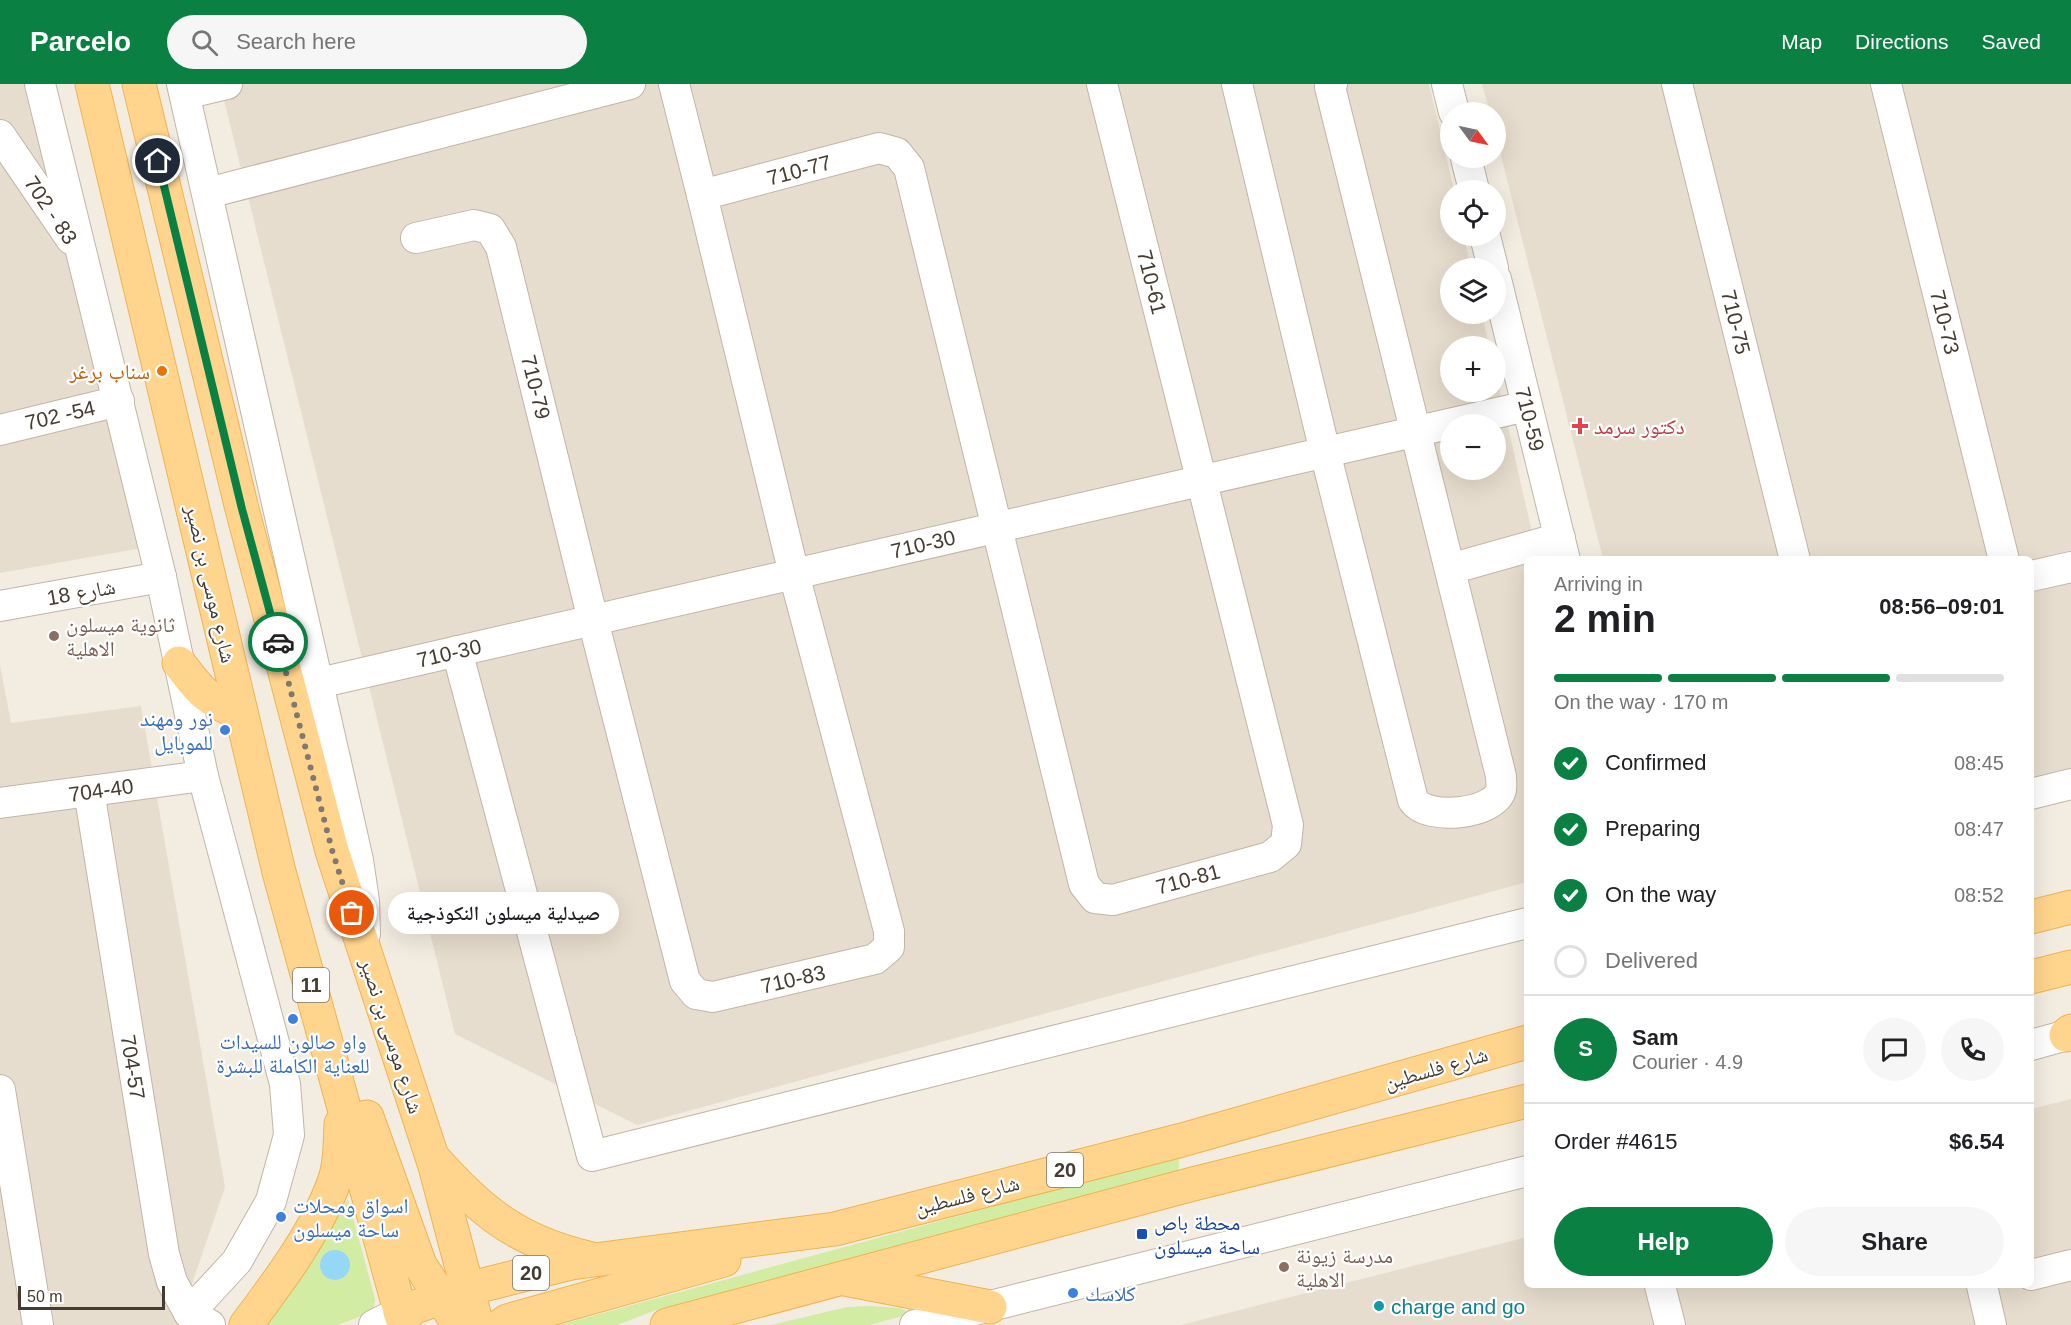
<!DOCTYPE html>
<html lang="en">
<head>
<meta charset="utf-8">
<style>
	body { margin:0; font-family:Helvetica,"Noto Naskh Arabic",sans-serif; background:#f6f6f6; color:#202124; height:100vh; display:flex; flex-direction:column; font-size:22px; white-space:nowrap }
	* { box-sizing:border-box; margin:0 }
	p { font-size:20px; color:#757577 }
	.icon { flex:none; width:33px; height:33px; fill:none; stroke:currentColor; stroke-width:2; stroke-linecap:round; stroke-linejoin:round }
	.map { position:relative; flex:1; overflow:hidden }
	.side { position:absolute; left:1524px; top:472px; width:510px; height:732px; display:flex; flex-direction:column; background:#fff; border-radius:9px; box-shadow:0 6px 24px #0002 }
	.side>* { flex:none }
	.needle { width:39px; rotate:123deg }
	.buttons { position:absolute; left:1440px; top:18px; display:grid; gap:12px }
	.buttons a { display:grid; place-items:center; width:66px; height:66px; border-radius:50%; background:#fff; box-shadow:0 6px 24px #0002; font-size:30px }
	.scale { position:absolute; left:18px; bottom:15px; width:147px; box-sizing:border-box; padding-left:6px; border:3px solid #443b31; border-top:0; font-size:16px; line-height:21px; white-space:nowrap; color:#443b31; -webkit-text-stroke:4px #fff; paint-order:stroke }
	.pin { position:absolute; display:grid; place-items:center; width:51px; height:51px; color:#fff; margin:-26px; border:3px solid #fff; border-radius:50%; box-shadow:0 2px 6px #0007 }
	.courier { position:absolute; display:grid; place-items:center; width:60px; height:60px; margin:-30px; border:4px solid #0b8043; border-radius:50%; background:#fff; color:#222; box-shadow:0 2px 8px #0007 }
	.bubble { position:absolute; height:42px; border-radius:21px; background:#fff; box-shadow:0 6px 24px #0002; font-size:20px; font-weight:600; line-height:42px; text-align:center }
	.headline em { font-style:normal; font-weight:600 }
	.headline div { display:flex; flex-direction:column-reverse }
	.headline { display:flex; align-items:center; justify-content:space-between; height:102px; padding:0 30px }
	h1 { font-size:39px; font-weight:600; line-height:45px }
	.bar { display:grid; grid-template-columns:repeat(4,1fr); gap:9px 6px; align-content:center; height:72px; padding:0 30px }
	.bar i { height:8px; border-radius:4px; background:#e0e0e0 }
	.bar .selected { background:#0b8043 }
	.bar p { grid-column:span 4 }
	.line { display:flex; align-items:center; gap:15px; padding:0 30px; border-top:2px solid #e0e0e0 }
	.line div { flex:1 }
	.round { display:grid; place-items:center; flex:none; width:63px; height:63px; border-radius:32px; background:#f6f6f6 }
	ol { padding:0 30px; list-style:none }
	li { display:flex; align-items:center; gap:18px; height:66px }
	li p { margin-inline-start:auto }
	li .icon { padding:6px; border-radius:50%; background:#0b8043; color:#fff; stroke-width:4 }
	li:last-child { color:#757577 }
	li i { width:33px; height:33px; border:3px solid #e0e0e0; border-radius:50% }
	.button { display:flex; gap:12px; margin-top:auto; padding:12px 30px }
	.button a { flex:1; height:69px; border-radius:36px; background:#0b8043; color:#fff; font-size:24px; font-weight:600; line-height:69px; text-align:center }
	.button a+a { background:#f6f6f6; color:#202124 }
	header { display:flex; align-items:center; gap:36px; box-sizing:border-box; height:84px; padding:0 30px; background:#0b8043; color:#fff }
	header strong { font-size:28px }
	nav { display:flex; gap:33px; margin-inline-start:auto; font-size:21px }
	.search { width:420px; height:54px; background:#f6f6f6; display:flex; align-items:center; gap:15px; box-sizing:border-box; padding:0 21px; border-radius:33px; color:#757577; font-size:22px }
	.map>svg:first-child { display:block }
	.residential { fill:#e7ddce; fill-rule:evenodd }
	.green { fill:#d2eca4 }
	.water { fill:#95d7f7 }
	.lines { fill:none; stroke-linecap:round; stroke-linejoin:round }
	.minor-casing { stroke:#c1b5a6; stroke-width:32 }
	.major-casing { stroke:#efb352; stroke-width:35 }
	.minor { stroke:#fff; stroke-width:30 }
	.major { stroke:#ffd58d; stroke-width:33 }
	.done { stroke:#81796f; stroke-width:6; stroke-dasharray:0 10.8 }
	.route { stroke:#0b8043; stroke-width:8 }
	.food-dot { fill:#e8710a; stroke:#fff; stroke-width:2 }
	.health-dot { fill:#e0444e; stroke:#fff; stroke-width:2 }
	.education-dot { fill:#8d6e63; stroke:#fff; stroke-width:2 }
	.shop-dot { fill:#3f7fe0; stroke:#fff; stroke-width:2 }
	.transit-dot { fill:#1a4fb4; stroke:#fff; stroke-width:2 }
	.culture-dot { fill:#0f9aa8; stroke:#fff; stroke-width:2 }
	.labels { text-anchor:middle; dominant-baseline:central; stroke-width:4.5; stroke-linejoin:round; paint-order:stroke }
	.shield { fill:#fff; stroke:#7c766f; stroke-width:1.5 }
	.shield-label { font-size:20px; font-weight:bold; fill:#443b31 }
	.street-label { font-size:21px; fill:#443b31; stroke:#fff }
	.food-label { font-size:21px; fill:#c56008; stroke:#fff; text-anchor:end }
	.health-label { font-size:21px; fill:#be3a42; stroke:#fff; text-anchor:start }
	.education-label { font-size:21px; fill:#785e54; stroke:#fff; text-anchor:start }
	.shop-label { font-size:21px; fill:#366cbe; stroke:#fff; text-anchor:start }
	.transit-label { font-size:21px; fill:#164399; stroke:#fff; text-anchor:start }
	.culture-label { font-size:21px; fill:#0d838f; stroke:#fff; text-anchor:start }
</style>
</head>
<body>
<header>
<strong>Parcelo</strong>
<div class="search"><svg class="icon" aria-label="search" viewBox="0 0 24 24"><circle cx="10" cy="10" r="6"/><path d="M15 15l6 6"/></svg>Search here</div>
<nav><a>Map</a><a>Directions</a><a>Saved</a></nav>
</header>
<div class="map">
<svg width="2071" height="1241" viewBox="0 0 2071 1241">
	<rect width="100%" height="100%" fill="#f3ece1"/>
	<!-- residential -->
	<g class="residential">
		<polygon points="0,0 24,0 142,464 0,489"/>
		<path d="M220,0H1429L1454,106H1450V152H1464L1471,184H1450V230H1482L1489,262H1450V308H1496V290L1538,475L1527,476V798L637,1041L455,950ZM1450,340H1496V386H1450Z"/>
		<polygon points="1482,0 2071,0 2071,685 2031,696 2031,476 1603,475 1496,52 1496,28 1490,28"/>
		<polygon points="0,581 11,639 141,622 225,1103 178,1241 0,1241"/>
		<polygon points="2071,1015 2071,1241 1181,1241 1527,1153 1527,1202 2031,1202 2031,1025"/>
	</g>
	<!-- green -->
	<g class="green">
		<path d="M1177,1068C1180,1078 1180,1085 1174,1094L659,1225L617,1241H559L984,1125Z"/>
		<polygon points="348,1115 375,1215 374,1224 370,1229 337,1241 263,1241"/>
		<polygon points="872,1222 900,1224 906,1227 906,1231 870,1241 771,1241 847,1223"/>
	</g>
	<!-- water -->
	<circle class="water" cx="335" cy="1181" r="15"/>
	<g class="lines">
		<!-- minor casing -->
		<g class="minor-casing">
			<g id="minor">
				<polyline points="40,0 161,493 203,692 285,1000 289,1051 271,1117 237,1177 189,1229"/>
				<polyline points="182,0 358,776 364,817 365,850"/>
				<polyline points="674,0 702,111"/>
				<path d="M1237,0L1325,368L1413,716C1426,737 1494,731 1501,706C1502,702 1501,696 1501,692L1330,3L1332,0"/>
				<polyline points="1447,0 1454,28"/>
				<polyline points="1677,0 1795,476"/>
				<polyline points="1886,0 2004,476"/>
				<polyline points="185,10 227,0"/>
				<polyline points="0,51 71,155"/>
				<polyline points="1466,74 1474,106"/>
				<polyline points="208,109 630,0"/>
				<polyline points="1485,152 1493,184"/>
				<polyline points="416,154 474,141 490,145 501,163 593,536 685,897 696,910 713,913 875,875 889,863 889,847 794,490 702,111 879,64 897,69 909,84 1084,800 1095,814 1113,816 1270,773 1286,760 1288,741 1102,0"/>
				<polyline points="1496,195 1565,476"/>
				<polyline points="0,346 119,317"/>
				<polyline points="1450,485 1560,454"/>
				<polyline points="2031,492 2071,483"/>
				<polyline points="0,522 161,493"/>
				<polyline points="457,567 592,1072 1527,839"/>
				<polyline points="319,599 1527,322"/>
				<polyline points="89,707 164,1170 172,1198 189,1229 210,1241"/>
				<polyline points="2031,710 2071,700"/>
				<polyline points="0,719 203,692"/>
				<polyline points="2031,961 2071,950"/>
				<polyline points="0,1006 38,1241"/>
				<polyline points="2031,1191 2071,1181"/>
				<polyline points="1660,1202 1670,1241"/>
				<polyline points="1982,1202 1991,1241"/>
				<polyline points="374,1241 400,1228"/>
				<polyline points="915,1241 1527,1087"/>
			</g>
		</g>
		<!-- major casing -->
		<g class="major-casing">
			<g id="major">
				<polyline points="92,0 279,788 404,1241"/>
				<polyline points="139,0 242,425 332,767 435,1082 477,1241"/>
				<path d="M179,579C201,609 207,615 241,630"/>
				<polyline points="2031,833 2071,823"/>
				<polyline points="2031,893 2071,883"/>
				<polyline points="2066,951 2071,947"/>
				<polyline points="367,1033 420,1181 453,1232"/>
				<path d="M435,1076C481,1128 519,1158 588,1174"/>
				<polyline points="845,1195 990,1223"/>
				<polyline points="400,1228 467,1205 571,1179 835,1145 1182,1056 1527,958"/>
				<path d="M246,1241C277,1200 319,1144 335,1095C341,1078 340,1058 341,1040"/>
				<polyline points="502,1241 507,1237 724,1176"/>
				<polyline points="667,1241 1193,1100 1527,1017"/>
			</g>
		</g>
		<!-- minor -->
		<use href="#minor" class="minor"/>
		<!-- major -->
		<use href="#major" class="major"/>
	</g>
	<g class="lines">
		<!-- done -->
		<polyline class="done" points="278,558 332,766 352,829"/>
		<!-- route -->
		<polyline class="route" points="158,77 242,425 278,558"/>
	</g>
	<!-- markers -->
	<circle class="food-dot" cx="162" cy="287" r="6"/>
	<path class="health-dot" d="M1577 333h6v6h6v6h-6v6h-6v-6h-6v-6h6z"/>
	<g class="education-dot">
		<circle cx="54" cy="552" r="6"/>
		<circle cx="1284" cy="1183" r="6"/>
	</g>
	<g class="shop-dot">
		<circle cx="225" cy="646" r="6"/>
		<circle cx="293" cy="935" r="6"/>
		<circle cx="281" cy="1133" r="6"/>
		<circle cx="1073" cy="1209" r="6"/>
	</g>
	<rect class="transit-dot" x="1136" y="1144" width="12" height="12" rx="3"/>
	<circle class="culture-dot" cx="1379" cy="1222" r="6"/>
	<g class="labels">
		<!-- shield labels -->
		<g class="shield">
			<rect x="293" y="884" width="36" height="34" rx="4.5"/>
			<rect x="1047" y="1069" width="36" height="34" rx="4.5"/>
			<rect x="513" y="1172" width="36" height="34" rx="4.5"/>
		</g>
		<g class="shield-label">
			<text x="311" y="901">11</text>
			<text x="1065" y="1086">20</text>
			<text x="531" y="1189">20</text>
		</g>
		<!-- street labels -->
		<g class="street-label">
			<text transform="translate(799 86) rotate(-15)">710-77</text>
			<text transform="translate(51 126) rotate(56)">702 - 83</text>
			<text transform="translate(1152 198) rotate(76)">710-61</text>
			<text transform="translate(1736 238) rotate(76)">710-75</text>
			<text transform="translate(1945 238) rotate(76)">710-73</text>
			<text transform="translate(536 303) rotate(76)">710-79</text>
			<text transform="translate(60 331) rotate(-13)">702 -54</text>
			<text transform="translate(1530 335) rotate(76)">710-59</text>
			<text transform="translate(923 460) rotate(-13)">710-30</text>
			<text transform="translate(211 500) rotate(77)">شارع موسى بن نصير</text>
			<text transform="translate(81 508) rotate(-10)">شارع 18</text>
			<text transform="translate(449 569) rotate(-13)">710-30</text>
			<text transform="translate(101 706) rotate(-8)">704-40</text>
			<text transform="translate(1188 795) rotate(-15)">710-81</text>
			<text transform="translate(793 895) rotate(-13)">710-83</text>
			<text transform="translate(392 952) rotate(72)">شارع موسى بن نصير</text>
			<text transform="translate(133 983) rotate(81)">704-57</text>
			<text transform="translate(1436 984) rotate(-16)">شارع فلسطين</text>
			<text transform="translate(967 1111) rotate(-14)">شارع فلسطين</text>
		</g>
		<!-- food labels -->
		<g class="food-label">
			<text x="150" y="287">سناب برغر</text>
		</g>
		<!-- health labels -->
		<g class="health-label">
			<text x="1594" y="342">دكتور سرمد</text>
		</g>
		<!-- education labels -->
		<g class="education-label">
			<text x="66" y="540">ثانوية ميسلون<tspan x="66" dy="24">الاهلية</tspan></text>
			<text x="1296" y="1171">مدرسة زيونة<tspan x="1296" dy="24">الاهلية</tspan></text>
		</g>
		<!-- shop labels -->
		<g class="shop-label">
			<text x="213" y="634" text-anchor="end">نور ومهند<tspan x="213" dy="24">للموبايل</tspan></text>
			<text x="293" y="957" text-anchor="middle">واو صالون للسيدات<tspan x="293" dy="24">للعناية الكاملة للبشرة</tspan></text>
			<text x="293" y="1121">اسواق ومحلات<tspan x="293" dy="24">ساحة ميسلون</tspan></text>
			<text x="1085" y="1209">كلاسك</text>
		</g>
		<!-- transit labels -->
		<g class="transit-label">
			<text x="1154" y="1138">محطة باص<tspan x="1154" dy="24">ساحة ميسلون</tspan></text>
		</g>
		<!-- culture labels -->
		<g class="culture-label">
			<text x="1391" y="1222">charge and go</text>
		</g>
	</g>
</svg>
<div class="buttons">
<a><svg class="needle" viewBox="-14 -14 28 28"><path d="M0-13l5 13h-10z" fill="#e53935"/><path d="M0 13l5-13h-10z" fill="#757577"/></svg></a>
<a><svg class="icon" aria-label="locate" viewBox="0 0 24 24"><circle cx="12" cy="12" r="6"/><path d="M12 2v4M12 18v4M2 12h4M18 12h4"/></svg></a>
<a><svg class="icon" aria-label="layers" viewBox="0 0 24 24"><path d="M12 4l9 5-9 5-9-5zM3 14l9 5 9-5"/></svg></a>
<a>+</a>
<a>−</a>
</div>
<div class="scale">50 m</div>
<div class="pin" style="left:352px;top:829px;background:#ea580c"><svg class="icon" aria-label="bag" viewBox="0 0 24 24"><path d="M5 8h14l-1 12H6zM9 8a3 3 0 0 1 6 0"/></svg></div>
<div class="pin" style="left:158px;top:77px;background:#1f2937"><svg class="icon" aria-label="home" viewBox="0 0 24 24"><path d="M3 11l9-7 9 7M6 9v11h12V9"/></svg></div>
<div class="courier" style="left:278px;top:558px"><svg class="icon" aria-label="car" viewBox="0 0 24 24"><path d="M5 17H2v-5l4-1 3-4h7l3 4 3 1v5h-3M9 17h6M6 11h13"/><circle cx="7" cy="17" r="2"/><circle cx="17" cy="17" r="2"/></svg></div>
<div class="bubble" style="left:388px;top:808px;width:231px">صيدلية ميسلون النكوذجية</div>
<section class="side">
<div class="headline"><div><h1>2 min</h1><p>Arriving in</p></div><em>08:56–09:01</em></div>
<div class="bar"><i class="selected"></i><i class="selected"></i><i class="selected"></i><i></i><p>On the way · 170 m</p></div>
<ol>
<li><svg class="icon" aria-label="check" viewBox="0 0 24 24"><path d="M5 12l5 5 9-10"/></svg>Confirmed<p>08:45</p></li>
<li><svg class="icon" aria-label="check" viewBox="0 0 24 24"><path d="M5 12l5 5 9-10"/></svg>Preparing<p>08:47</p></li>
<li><svg class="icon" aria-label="check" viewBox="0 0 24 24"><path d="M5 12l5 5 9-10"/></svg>On the way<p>08:52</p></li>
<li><i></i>Delivered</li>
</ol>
<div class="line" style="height:108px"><b class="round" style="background:#0b8043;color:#fff">S</b><div><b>Sam</b><p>Courier · 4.9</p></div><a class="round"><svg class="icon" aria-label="chat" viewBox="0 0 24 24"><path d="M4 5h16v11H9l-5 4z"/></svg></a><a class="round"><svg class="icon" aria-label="phone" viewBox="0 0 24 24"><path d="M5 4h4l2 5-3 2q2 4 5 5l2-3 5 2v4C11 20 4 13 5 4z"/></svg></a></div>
<div class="line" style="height:78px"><div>Order #4615</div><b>$6.54</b></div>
<div class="button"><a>Help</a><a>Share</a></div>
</section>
</div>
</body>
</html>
